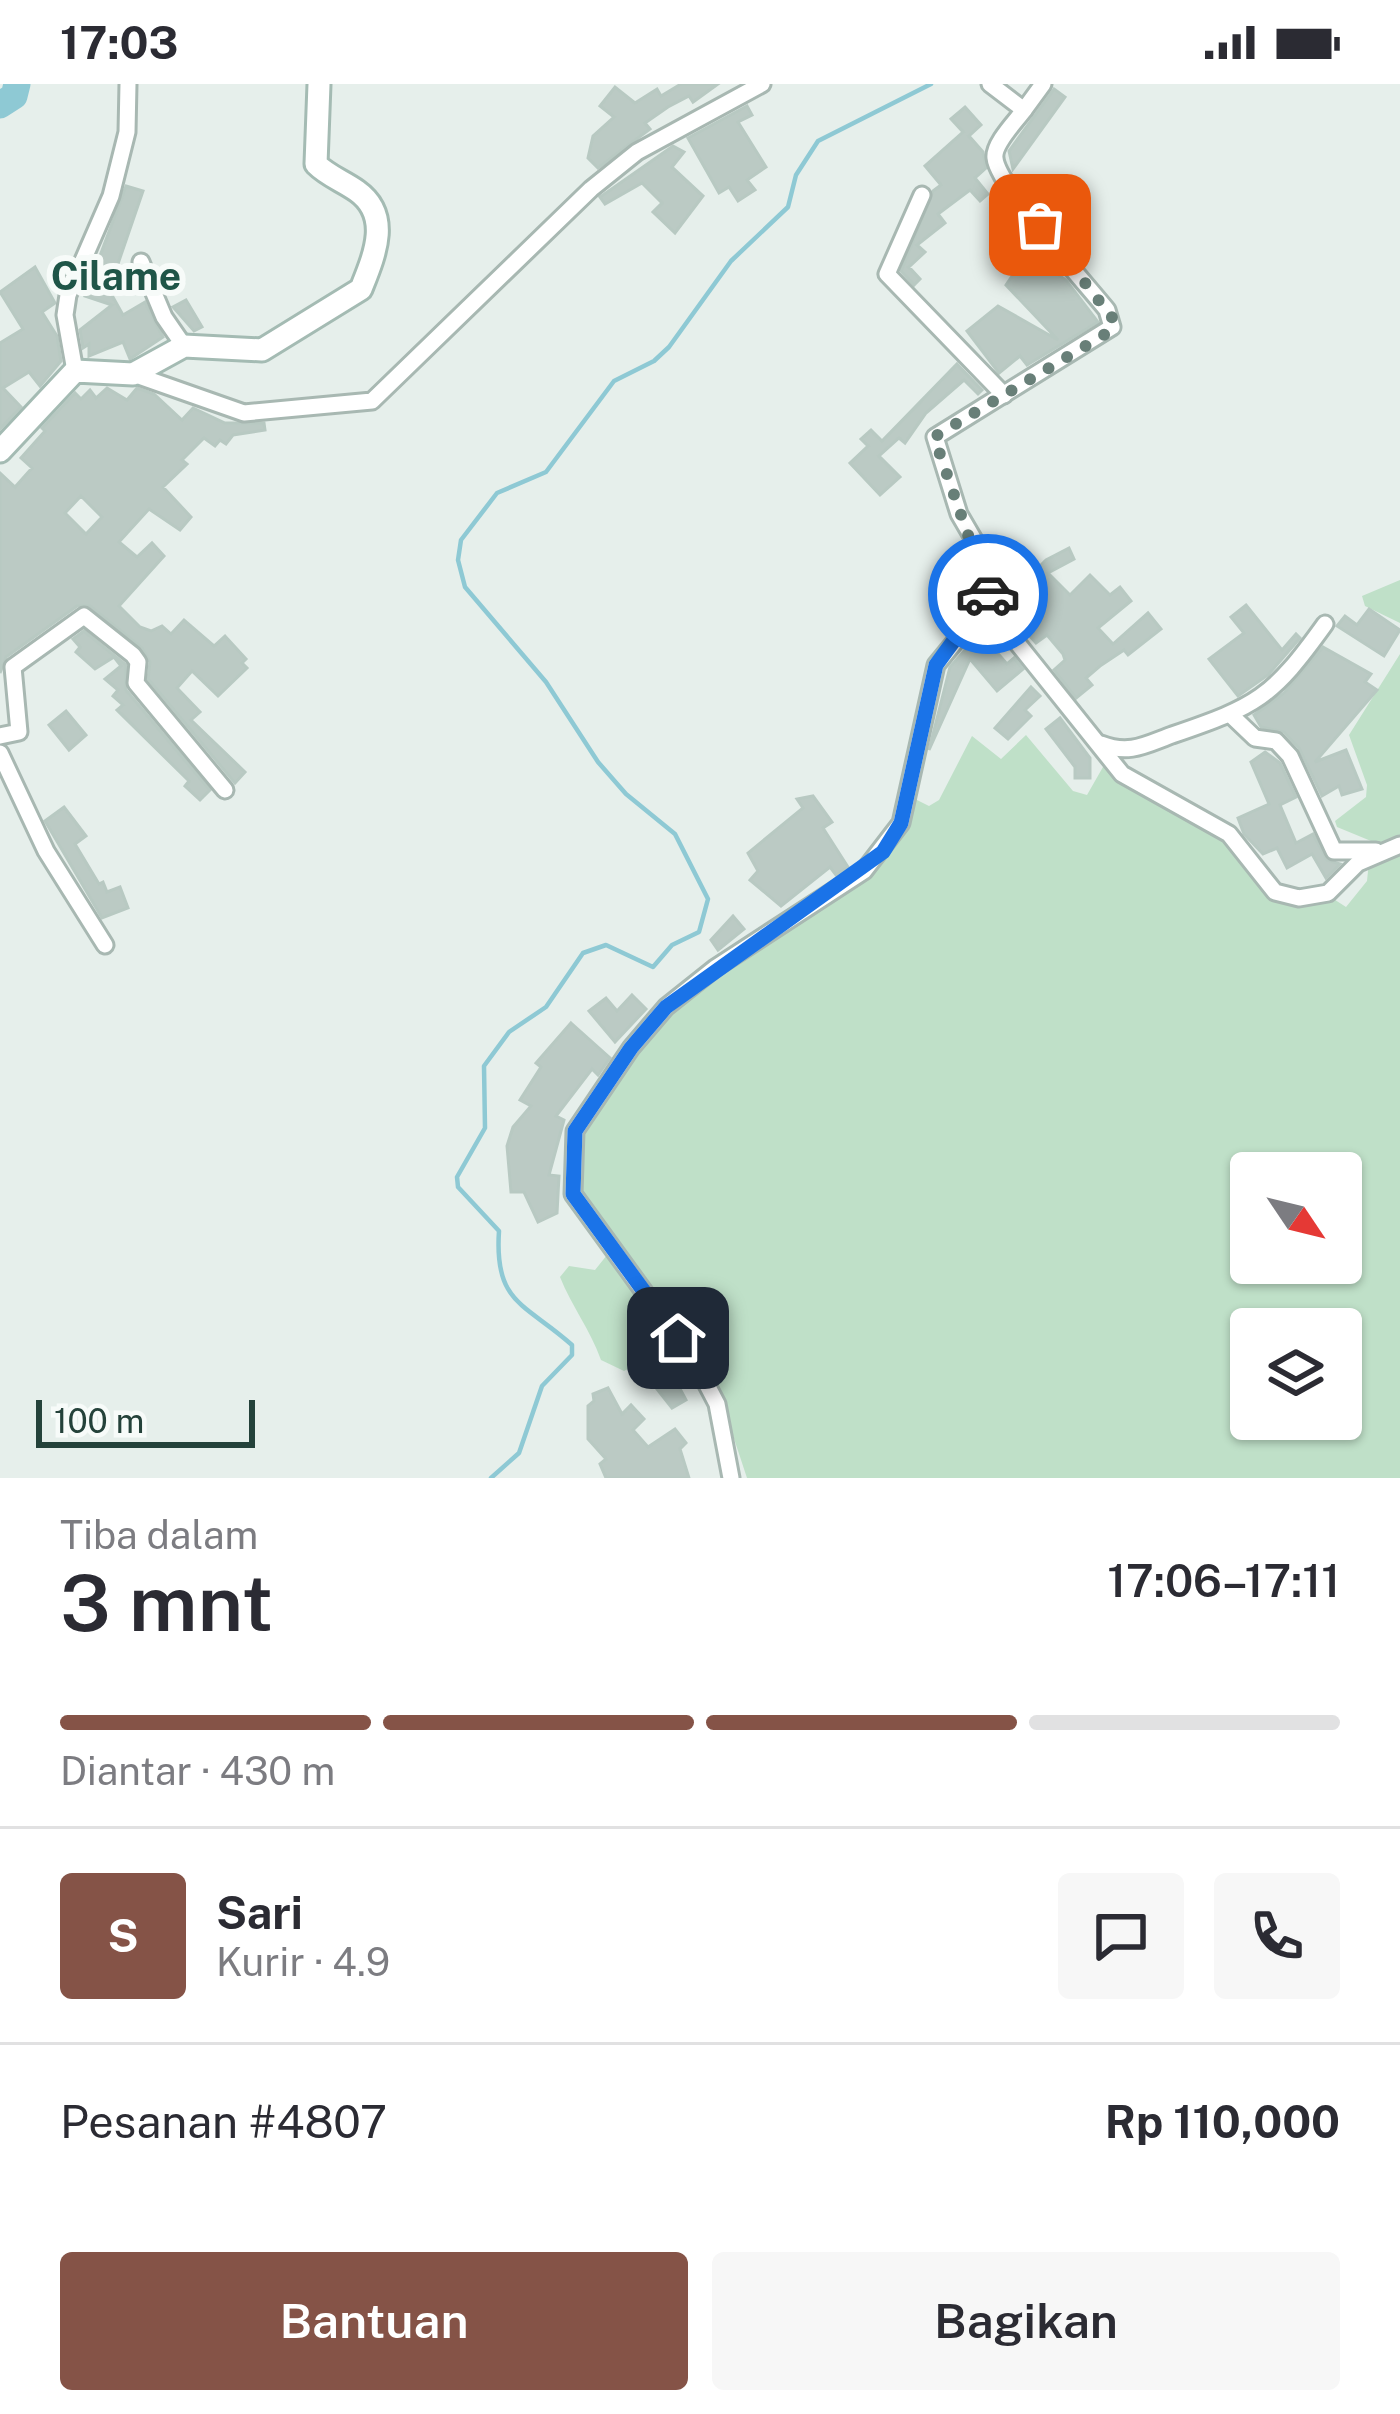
<!DOCTYPE html>
<html lang="id">
<head>
<meta charset="utf-8">
<style>
	body { margin:0; font-family:"Public Sans",sans-serif; background:#f7f7f7; color:#2b2b33; height:100vh; display:flex; flex-direction:column; font-size:45px; white-space:nowrap }
	* { box-sizing:border-box; margin:0 }
	p { font-size:39px; color:#7c7c81 }
	.icon { flex:none; width:66px; height:66px; fill:none; stroke:currentColor; stroke-width:2; stroke-linecap:round; stroke-linejoin:round }
	.map { position:relative; height:1394px; overflow:hidden }
	.details { display:flex; flex-direction:column; background:#fff; flex:1 }
	.details>* { flex:none }
	.needle { width:78px; rotate:125deg }
	.fabs { position:absolute; left:1230px; top:1068px; display:grid; gap:24px }
	.fabs a { display:grid; place-items:center; width:132px; height:132px; border-radius:12px; background:#fff; box-shadow:0 3px 9px #0004; font-size:60px }
	.scale { position:absolute; left:36px; bottom:30px; width:219px; box-sizing:border-box; padding-left:12px; border:6px solid #24423a; border-top:0; font-size:33px; line-height:42px; white-space:nowrap; color:#24423a; -webkit-text-stroke:9px #f7fbf9; paint-order:stroke }
	.pin { position:absolute; display:grid; place-items:center; width:102px; height:102px; color:#fff; margin:-51px; border-radius:24px; box-shadow:0 6px 18px #0006 }
	.courier { position:absolute; display:grid; place-items:center; width:120px; height:120px; margin:-60px; border:9px solid #1a73e8; border-radius:50%; background:#fff; color:#222; box-shadow:0 3px 15px #0007 }
	.head em { font-style:normal; font-weight:600 }
	.head div { display:flex; flex-direction:column-reverse }
	.head { display:flex; align-items:center; justify-content:space-between; height:204px; padding:0 60px }
	h1 { font-size:78px; font-weight:600; line-height:90px }
	.bar { display:grid; grid-template-columns:repeat(4,1fr); gap:18px 12px; align-content:center; height:144px; padding:0 60px }
	.bar i { height:15px; border-radius:9px; background:#e1e1e2 }
	.bar .current { background:#855347 }
	.bar p { grid-column:span 4 }
	.line { display:flex; align-items:center; gap:30px; padding:0 60px; border-top:3px solid #e1e1e2 }
	.line div { flex:1 }
	.round { display:grid; place-items:center; flex:none; width:126px; height:126px; border-radius:12px; background:#f7f7f7 }
	.cta { display:flex; gap:24px; margin-top:auto; padding:24px 60px }
	.cta a { flex:1; height:138px; border-radius:12px; background:#855347; color:#fff; font-size:48px; font-weight:600; line-height:138px; text-align:center }
	.cta a+a { background:#f7f7f7; color:#2b2b33 }
	.status { display:flex; justify-content:space-between; align-items:center; height:84px; padding:0 60px; background:#fff; direction:ltr }
	.status svg { height:33px; fill:currentColor }
	.map>svg:first-child { display:block }
	.green { fill:#bfe0c8; fill-rule:evenodd }
	.lines { fill:none; stroke-linecap:round; stroke-linejoin:round }
	.stream { stroke:#8ec9d4; stroke-width:4.5 }
	.river { stroke:#8ec9d4; stroke-width:27 }
	.building { fill:#bbcac4; stroke:#b8c9c2; stroke-width:3; fill-rule:evenodd }
	.street-casing { stroke:#a8b8b2; stroke-width:21 }
	.secondary-casing { stroke:#a4bbb3; stroke-width:27 }
	.street { stroke:#fff; stroke-width:15 }
	.secondary { stroke:#fff; stroke-width:21 }
	.done { stroke:#687f78; stroke-width:12; stroke-dasharray:0 21.6 }
	.route { stroke:#1a73e8; stroke-width:15 }
	.labels { text-anchor:middle; dominant-baseline:central; stroke-width:12; stroke-linejoin:round; paint-order:stroke }
	.quarter-label { font-size:39px; font-weight:bold; fill:#1f5548; stroke:#f7fbf9 }
</style>
</head>
<body>
<div class="status"><b>17:03</b><svg viewBox="0 0 49 12"><path d="M0 12V9h3v3zM5 12V6h3v6zM10 12V3h3v9zM15 12V0h3v12zM26 1h20v11H26zM47 4h2v5h-2z"/></svg></div>
<div class="map">
<svg width="1400" height="1394" viewBox="0 0 1400 1394">
	<rect width="100%" height="100%" fill="#e6efeb"/>
	<!-- green -->
	<g class="green">
		<polygon points="1400,496 1400,539 1365,522 1362,512"/>
		<path d="M1400,570V1394H747L708,1276L689,1253L624,1287L601,1276C590,1245 572,1223 560,1193L569,1182L595,1186L607,1171L587,1143L593,1128L579,1109L578,1049L634,966L669,926L866,789L905,740L915,715L929,722L939,716L972,652L1001,675L1026,651L1073,707L1087,711L1107,676L1218,747L1273,810L1329,812L1346,823L1367,797L1371,757L1337,743L1335,737L1366,713L1367,701L1349,651ZM1251,1089H1341V1179H1251ZM1251,1245H1341V1335H1251Z"/>
	</g>
	<g class="lines">
		<!-- stream -->
		<path class="stream" d="M491,1394L519,1369L542,1302L572,1271V1261C525,1219 494,1220 499,1147L458,1103L457,1093L485,1044L484,982L509,948L546,923L583,869L606,861L653,883L672,861L699,848L708,815L675,750L626,710L598,678L546,598L465,503L458,476L461,456L497,409L546,388L614,297L654,277L669,263L731,177L788,123L796,91L818,57L931,0"/>
		<!-- river -->
		<polyline class="river" points="0,21 14,12 17,0"/>
	</g>
	<!-- building -->
	<g class="building">
		<polygon points="681,0 718,0 693,18 689,12 668,23 645,39 650,45 598,84 588,74 593,52 614,33 600,22 615,3 635,19 657,5 661,12"/>
		<polygon points="1054,5 1065,13 1013,85 1009,67"/>
		<polygon points="747,22 752,31 738,38 766,83 747,96 755,106 738,117 729,103 719,109 688,54"/>
		<polygon points="965,23 981,41 969,52 983,68 986,84 975,94 988,110 980,117 970,106 938,130 945,139 917,161 925,168 909,183 920,195 914,201 901,187 933,107 941,101 925,82 963,48 951,35"/>
		<polygon points="673,62 684,68 672,83 703,112 675,149 653,128 662,119 642,99 605,120 600,113"/>
		<polygon points="126,102 143,107 109,206 123,231 145,218 163,253 130,275 123,258 89,272 89,260 83,264 80,246 112,221 85,212"/>
		<polygon points="1027,170 1066,196 1098,238 1027,281 1020,272 999,289 967,247 998,222 1058,256 1006,201"/>
		<polygon points="35,183 55,219 42,228 57,252 61,277 40,302 29,288 3,304 21,323 0,345 0,259 23,245 0,208"/>
		<polygon points="186,216 202,243 194,247 173,223"/>
		<polygon points="957,280 982,306 978,310 964,296 926,329 905,359 899,354 879,372 900,393 880,411 850,379 868,362 861,355 871,346 882,357"/>
		<path d="M107,304L127,316L137,304L154,310L182,336L193,324L225,339H264L265,346L233,351L226,360L220,356L215,362L204,354L182,376L187,380L163,403L191,433L180,446L149,425L119,458L137,473L152,459L164,472L119,522L140,543L151,547L162,542L171,550L184,536L214,562L225,552L246,575L242,579L247,584L218,612L192,587L177,604L200,628L191,636L245,688L235,699L148,595L150,578L142,564L90,522H77L6,573L0,589V389L15,403L32,384L21,374L45,347L42,344L75,309L81,315L90,306L96,314ZM81,412L102,433L86,450L65,429Z"/>
		<polygon points="1069,464 1074,475 1048,489 1070,511 1090,491 1110,511 1120,503 1131,517 1098,544 1113,560 1148,529 1161,545 1128,571 1124,566 1100,582 1086,594 1092,601 1076,614 1054,586 1065,576 1063,570 1047,551 1036,559 1002,521 1046,476"/>
		<polygon points="964,468 978,497 958,529 947,522 959,502 946,493"/>
		<polygon points="1246,521 1282,566 1296,550 1300,554 1268,591 1238,612 1209,575 1244,549 1231,533"/>
		<polygon points="1369,525 1400,546 1384,572 1337,542 1345,532 1357,541"/>
		<polygon points="987,541 995,551 988,558 1007,580 1014,574 1023,585 997,607 970,575 929,666 950,583"/>
		<polygon points="84,547 126,581 126,606 210,706 200,716 185,702 189,697 117,626 123,621 113,612 118,606 105,595 121,582 114,573 95,585 76,568 80,563 73,555"/>
		<polygon points="1323,563 1371,590 1365,598 1377,606 1315,678 1346,666 1362,705 1342,711 1339,702 1322,712 1299,664 1284,648 1261,643 1254,631 1284,609"/>
		<polygon points="1031,603 1040,612 1025,626 1031,632 1008,655 995,644"/>
		<polygon points="66,627 86,651 69,666 49,641"/>
		<polygon points="1060,634 1090,674 1090,694 1075,694 1075,683 1046,645"/>
		<polygon points="1265,668 1280,679 1296,713 1280,721 1296,759 1313,750 1327,776 1340,780 1326,794 1312,770 1287,784 1277,764 1263,770 1244,750 1238,734 1269,720 1251,678"/>
		<polygon points="813,712 832,738 823,744 848,783 836,791 830,783 781,822 750,796 758,787 748,769 803,724 797,715"/>
		<polygon points="64,723 86,752 75,760 99,800 103,798 107,808 120,803 128,824 102,834 45,737"/>
		<polygon points="733,832 744,845 718,866 711,856"/>
		<polygon points="632,911 646,925 615,958 589,927 606,914 617,927"/>
		<polygon points="571,939 610,974 598,991 592,985 556,1032 564,1036 549,1091 559,1092 557,1129 538,1138 524,1108 511,1108 507,1062 513,1043 531,1022 520,1016 541,983 536,979"/>
		<polygon points="678,1279 687,1296 678,1301 686,1316 672,1324 649,1295"/>
		<polygon points="608,1304 622,1330 631,1321 644,1335 633,1346 648,1363 675,1345 686,1359 680,1365 689,1394 606,1394 600,1380 606,1375 588,1355 588,1322 594,1317 593,1310"/>
	</g>
	<g class="lines">
		<!-- street casing -->
		<g class="street-casing">
			<g id="street">
				<polyline points="1024,26 1043,0"/>
				<polyline points="922,111 887,190 1004,311"/>
				<polyline points="141,178 164,233 184,262"/>
				<polyline points="75,287 65,231 68,211 111,112 127,48 128,0"/>
				<polyline points="133,290 244,329 372,317 591,105 637,68 762,0"/>
				<polyline points="986,520 1122,690 1229,750 1275,808 1299,814 1328,809 1358,779 1400,761"/>
				<polyline points="1233,633 1255,654 1276,657 1290,672 1334,767 1376,767"/>
				<polyline points="0,652 19,648 13,583 84,532 133,571 138,578 136,599 225,706"/>
				<path d="M1101,660C1129,671 1145,661 1172,651C1257,622 1272,614 1325,540"/>
				<polyline points="0,669 46,767 105,861"/>
				<path d="M731,1394L717,1320L695,1278L573,1110L575,1047L631,964L666,923L715,884L864,787L901,739L936,581L986,520L991,500L987,478L959,430L935,353L1112,243L1107,226C1086,200 997,101 995,74C993,60 1016,37 1024,26L990,0"/>
			</g>
		</g>
		<!-- secondary casing -->
		<g class="secondary-casing">
			<path id="secondary" d="M0,367L75,287L133,290L184,262L262,266L361,205C374,172 392,132 357,107C343,97 328,92 316,80L319,0"/>
		</g>
		<!-- street -->
		<use href="#street" class="street"/>
		<!-- secondary -->
		<use href="#secondary" class="secondary"/>
	</g>
	<g class="lines">
		<!-- done -->
		<polyline class="done" points="988,510 987,478 968,451 934,353 1107,249 1114,236 1040,141"/>
		<!-- route -->
		<polyline class="route" points="678,1254 573,1110 575,1047 631,964 666,923 883,768 901,739 936,581 988,510"/>
	</g>
	<g class="labels">
		<!-- quarter labels -->
		<g class="quarter-label">
			<text x="116" y="192">Cilame</text>
		</g>
	</g>
</svg>
<div class="fabs">
<a><svg class="needle" viewBox="-14 -14 28 28"><path d="M0-13l5 13h-10z" fill="#e53935"/><path d="M0 13l5-13h-10z" fill="#7c7c81"/></svg></a>
<a><svg class="icon" aria-label="layers" viewBox="0 0 24 24"><path d="M12 4l9 5-9 5-9-5zM3 14l9 5 9-5"/></svg></a>
</div>
<div class="scale">100 m</div>
<div class="pin" style="left:1040px;top:141px;background:#ea580c"><svg class="icon" aria-label="bag" viewBox="0 0 24 24"><path d="M5 8h14l-1 12H6zM9 8a3 3 0 0 1 6 0"/></svg></div>
<div class="pin" style="left:678px;top:1254px;background:#1f2937"><svg class="icon" aria-label="home" viewBox="0 0 24 24"><path d="M3 11l9-7 9 7M6 9v11h12V9"/></svg></div>
<div class="courier" style="left:988px;top:510px"><svg class="icon" aria-label="car" viewBox="0 0 24 24"><path d="M5 17H2v-5l4-1 3-4h7l3 4 3 1v5h-3M9 17h6M6 11h13"/><circle cx="7" cy="17" r="2"/><circle cx="17" cy="17" r="2"/></svg></div>
</div>
<section class="details">
<div class="head"><div><h1>3 mnt</h1><p>Tiba dalam</p></div><em>17:06–17:11</em></div>
<div class="bar"><i class="current"></i><i class="current"></i><i class="current"></i><i></i><p>Diantar · 430 m</p></div>
<div class="line" style="height:216px"><b class="round" style="background:#855347;color:#fff">S</b><div><b>Sari</b><p>Kurir · 4.9</p></div><a class="round"><svg class="icon" aria-label="chat" viewBox="0 0 24 24"><path d="M4 5h16v11H9l-5 4z"/></svg></a><a class="round"><svg class="icon" aria-label="phone" viewBox="0 0 24 24"><path d="M5 4h4l2 5-3 2q2 4 5 5l2-3 5 2v4C11 20 4 13 5 4z"/></svg></a></div>
<div class="line" style="height:156px"><div>Pesanan #4807</div><b>Rp 110,000</b></div>
<div class="cta"><a>Bantuan</a><a>Bagikan</a></div>
</section>
</body>
</html>
